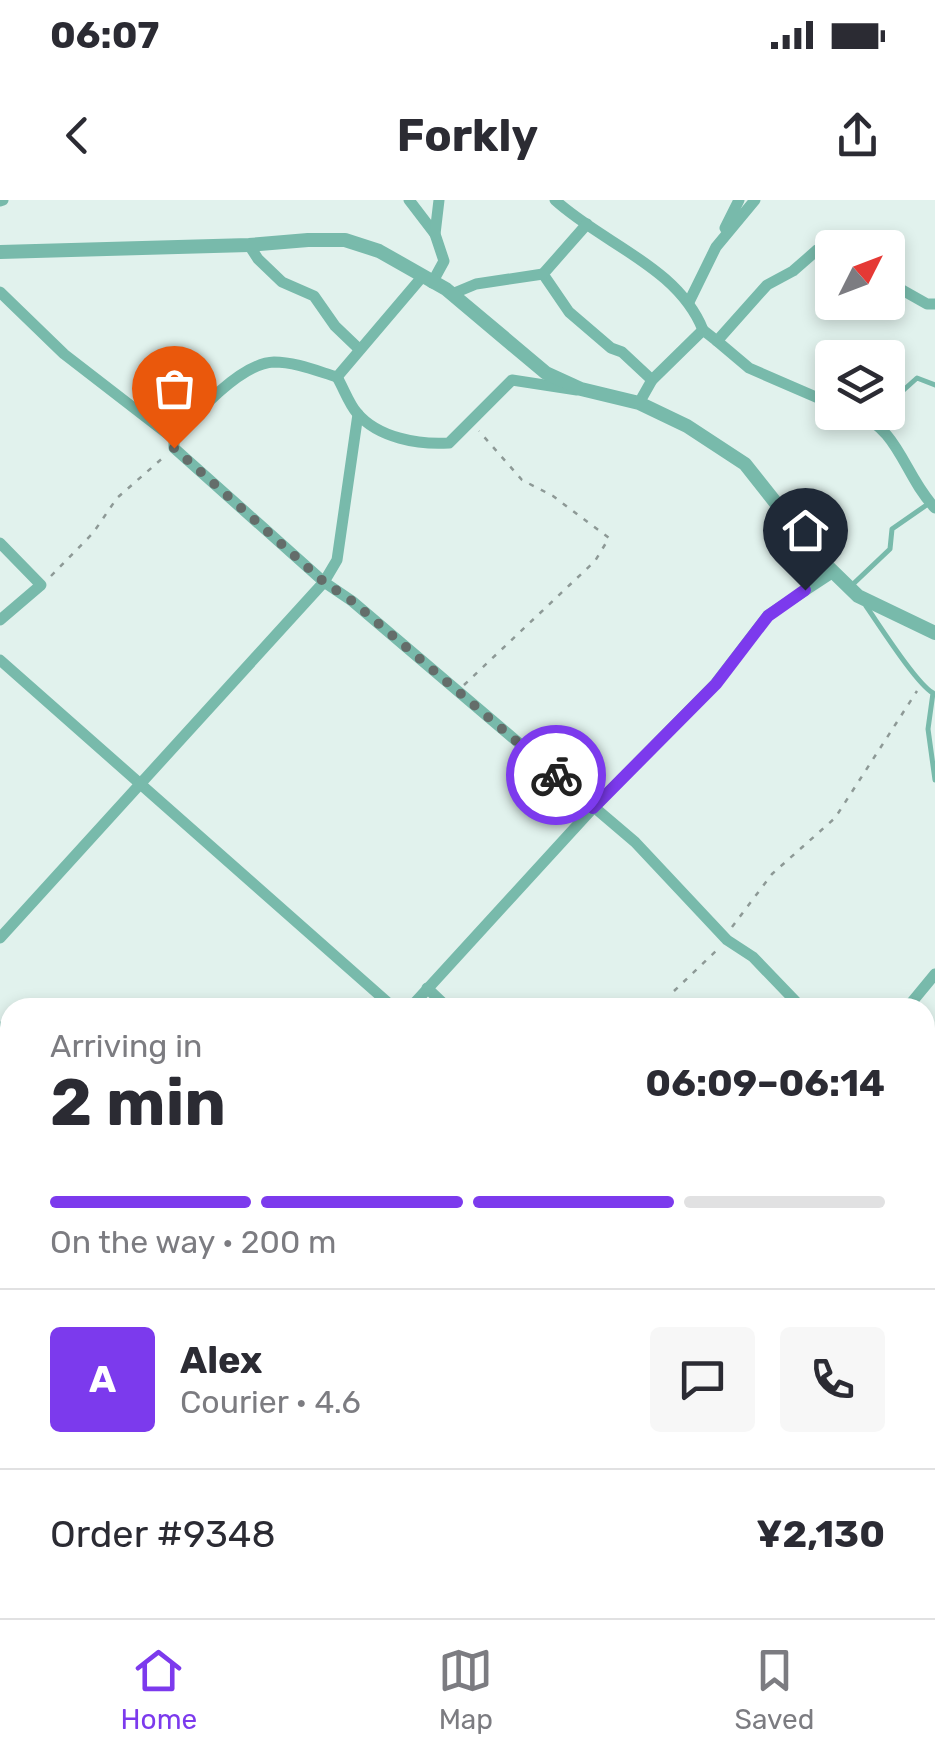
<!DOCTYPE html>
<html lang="en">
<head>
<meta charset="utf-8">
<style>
	body { margin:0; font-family:Rubik,sans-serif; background:#f7f7f7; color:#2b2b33; height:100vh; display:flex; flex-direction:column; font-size:38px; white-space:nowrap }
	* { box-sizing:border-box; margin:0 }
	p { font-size:32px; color:#7c7c81 }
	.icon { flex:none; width:55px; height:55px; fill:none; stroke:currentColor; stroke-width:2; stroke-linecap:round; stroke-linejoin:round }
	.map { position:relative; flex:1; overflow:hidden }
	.side { position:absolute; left:0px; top:798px; width:935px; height:622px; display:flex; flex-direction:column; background:#fff; border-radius:30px 30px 0 0; box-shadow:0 5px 15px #0003 }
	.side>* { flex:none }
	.needle { width:65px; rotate:48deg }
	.controls { position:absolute; left:815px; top:30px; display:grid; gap:20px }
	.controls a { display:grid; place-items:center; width:90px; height:90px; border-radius:10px; background:#fff; box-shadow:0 5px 15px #0003; font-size:50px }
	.pin { position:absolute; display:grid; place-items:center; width:85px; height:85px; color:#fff; margin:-102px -42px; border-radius:50% 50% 50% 0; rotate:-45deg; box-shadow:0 0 10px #0007 }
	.pin .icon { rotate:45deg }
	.courier { position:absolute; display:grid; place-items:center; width:100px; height:100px; margin:-50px; border:8px solid #7c3aed; border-radius:50%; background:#fff; color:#222; box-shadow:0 2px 12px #0007 }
	.overview em { font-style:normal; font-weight:700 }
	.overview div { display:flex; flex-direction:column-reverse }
	.overview { display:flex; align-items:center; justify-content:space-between; height:170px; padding:0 50px }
	h1 { font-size:65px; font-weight:700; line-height:75px }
	.bar { display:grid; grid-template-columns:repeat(4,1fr); gap:15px 10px; align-content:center; height:120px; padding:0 50px }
	.bar i { height:12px; border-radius:8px; background:#e1e1e2 }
	.bar .current { background:#7c3aed }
	.bar p { grid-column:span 4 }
	.line { display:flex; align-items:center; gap:25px; padding:0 50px; border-top:2px solid #e1e1e2 }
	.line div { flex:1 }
	.round { display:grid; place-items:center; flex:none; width:105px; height:105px; border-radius:10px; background:#f7f7f7 }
	.status { display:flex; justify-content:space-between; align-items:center; height:70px; padding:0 50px; background:#fff; direction:ltr }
	.status svg { height:28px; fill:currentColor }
	header { display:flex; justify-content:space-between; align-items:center; height:130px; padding:0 50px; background:#fff; font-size:45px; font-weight:700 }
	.dock { display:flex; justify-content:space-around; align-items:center; height:140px; border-top:2px solid #e1e1e2; background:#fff; font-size:28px; color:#7c7c81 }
	.dock a { display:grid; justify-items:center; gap:5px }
	.dock .current { color:#7c3aed }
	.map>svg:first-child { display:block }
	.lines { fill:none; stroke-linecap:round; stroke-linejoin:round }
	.stream { stroke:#a56f76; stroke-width:4 }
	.path { stroke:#8d9996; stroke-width:2.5; stroke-dasharray:5 8; stroke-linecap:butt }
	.service { stroke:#78baab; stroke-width:5 }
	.minor { stroke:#78baab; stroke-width:11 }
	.tertiary { stroke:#78baab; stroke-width:14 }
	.primary { stroke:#348374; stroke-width:18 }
	.done { stroke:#646d6a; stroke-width:10; stroke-dasharray:0 18 }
	.route { stroke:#7c3aed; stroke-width:12 }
</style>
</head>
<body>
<div class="status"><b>06:07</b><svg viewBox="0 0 49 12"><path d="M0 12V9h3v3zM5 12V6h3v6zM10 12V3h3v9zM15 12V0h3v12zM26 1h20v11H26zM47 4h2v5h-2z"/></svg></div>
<header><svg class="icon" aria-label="back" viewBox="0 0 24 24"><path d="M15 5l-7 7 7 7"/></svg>Forkly<svg class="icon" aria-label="share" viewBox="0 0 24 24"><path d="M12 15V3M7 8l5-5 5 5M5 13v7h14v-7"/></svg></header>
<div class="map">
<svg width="935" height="1418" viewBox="0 0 935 1418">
	<rect width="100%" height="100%" fill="#e1f2ed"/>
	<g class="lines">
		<!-- stream -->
		<g class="stream">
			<polyline points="925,1082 935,1068"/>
			<polyline points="925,1383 935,1385"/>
		</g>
		<!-- path -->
		<g class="path">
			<polyline points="51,376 93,333 117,298 165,256"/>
			<polyline points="464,485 595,361 609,338 553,296 522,280 479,231"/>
			<polyline points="732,727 772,674 835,618 917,491"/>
			<polyline points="674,791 717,750"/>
			<polyline points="530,1418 532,1410"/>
		</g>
		<!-- service -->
		<g class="service">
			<polyline points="888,204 917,178 935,185"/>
			<polyline points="850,387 890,349 892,329 928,304"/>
			<path d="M866,406C880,426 916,483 933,493L928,529L935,580"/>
		</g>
		<!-- minor -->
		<g class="minor">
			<polyline points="409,0 435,34"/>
			<path d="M555,0C603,44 678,67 703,130"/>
			<polyline points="0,1 3,0"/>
			<polyline points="587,24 543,74 569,112 611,148 622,152 652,180"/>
			<polyline points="725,28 739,0"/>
			<polyline points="249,45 258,59 282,82 314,96 335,126 359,149"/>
			<polyline points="888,82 927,104 935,104"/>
			<polyline points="432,83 444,61 435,34 439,0"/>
			<polyline points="0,92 64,154 174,239 174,248 324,382 352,401 635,642 727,740 753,757 802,808"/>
			<polyline points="452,94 476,84 543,74"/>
			<polyline points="689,102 716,47 755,0"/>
			<polyline points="717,141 749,168 832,204"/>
			<path d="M337,177C344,189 349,204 357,213C378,238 419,245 449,243L512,180L577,190"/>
			<polyline points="639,203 652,180 703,130 717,141 767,85 793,71 817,50 834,42 841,48"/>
			<path d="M854,212C900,229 903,274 935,308"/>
			<path d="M174,239C195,215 240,163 274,162C295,162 317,171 337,177L422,77"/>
			<polyline points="0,343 41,385 0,420"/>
			<polyline points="0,460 394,808"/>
			<polyline points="0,738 324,382 337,360 358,214"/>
			<polyline points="427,788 448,808"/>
			<polyline points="410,808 593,608 715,484 768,415 832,373"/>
			<polyline points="907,808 935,774"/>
			<polyline points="0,827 10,836"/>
			<polyline points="925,919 935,931"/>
			<polyline points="0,1379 10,1380"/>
			<polyline points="229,1410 288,1418"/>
		</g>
		<!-- tertiary -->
		<polyline class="tertiary" points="0,52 249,45 308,40 345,40 379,51 446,89 546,173 581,189 639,203 687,226 745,264 821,360 858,396 935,433"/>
		<!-- primary -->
		<g class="primary">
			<polyline points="0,1121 10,1122"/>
			<polyline points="925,1251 935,1252"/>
		</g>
	</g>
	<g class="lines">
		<!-- done -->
		<polyline class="done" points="174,248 324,382 352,401 556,575"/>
		<!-- route -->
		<polyline class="route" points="556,575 593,608 716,484 768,416 805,390"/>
	</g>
</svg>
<div class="controls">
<a><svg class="needle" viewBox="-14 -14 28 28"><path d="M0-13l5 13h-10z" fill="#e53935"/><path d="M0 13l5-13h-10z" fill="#7c7c81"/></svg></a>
<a><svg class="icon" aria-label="layers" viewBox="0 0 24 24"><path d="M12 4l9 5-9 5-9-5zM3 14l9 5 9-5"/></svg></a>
</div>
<div class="pin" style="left:174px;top:248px;background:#ea580c"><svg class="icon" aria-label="bag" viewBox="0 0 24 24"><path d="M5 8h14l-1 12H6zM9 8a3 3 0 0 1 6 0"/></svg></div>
<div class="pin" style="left:805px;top:390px;background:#1f2937"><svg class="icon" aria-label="home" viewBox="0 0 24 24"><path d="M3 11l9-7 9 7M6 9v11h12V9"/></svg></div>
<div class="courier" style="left:556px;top:575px"><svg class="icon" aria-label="bike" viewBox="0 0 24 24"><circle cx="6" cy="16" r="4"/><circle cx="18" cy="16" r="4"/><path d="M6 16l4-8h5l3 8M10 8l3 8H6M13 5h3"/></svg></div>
<section class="side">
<div class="overview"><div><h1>2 min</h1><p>Arriving in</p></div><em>06:09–06:14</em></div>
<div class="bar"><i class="current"></i><i class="current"></i><i class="current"></i><i></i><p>On the way · 200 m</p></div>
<div class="line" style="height:180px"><b class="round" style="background:#7c3aed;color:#fff">A</b><div><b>Alex</b><p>Courier · 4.6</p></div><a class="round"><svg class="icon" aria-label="chat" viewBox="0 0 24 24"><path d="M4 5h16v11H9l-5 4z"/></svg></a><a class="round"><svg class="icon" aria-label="phone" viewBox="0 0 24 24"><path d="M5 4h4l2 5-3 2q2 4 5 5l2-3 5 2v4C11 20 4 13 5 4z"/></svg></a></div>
<div class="line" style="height:130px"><div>Order #9348</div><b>¥2,130</b></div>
</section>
</div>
<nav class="dock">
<a class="current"><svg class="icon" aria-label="home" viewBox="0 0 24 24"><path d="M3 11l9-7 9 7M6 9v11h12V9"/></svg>Home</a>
<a><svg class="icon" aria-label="map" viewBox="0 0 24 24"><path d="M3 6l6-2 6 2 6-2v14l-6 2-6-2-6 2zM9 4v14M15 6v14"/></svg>Map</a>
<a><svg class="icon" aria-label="saved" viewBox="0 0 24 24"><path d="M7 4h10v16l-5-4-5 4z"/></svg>Saved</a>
</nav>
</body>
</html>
